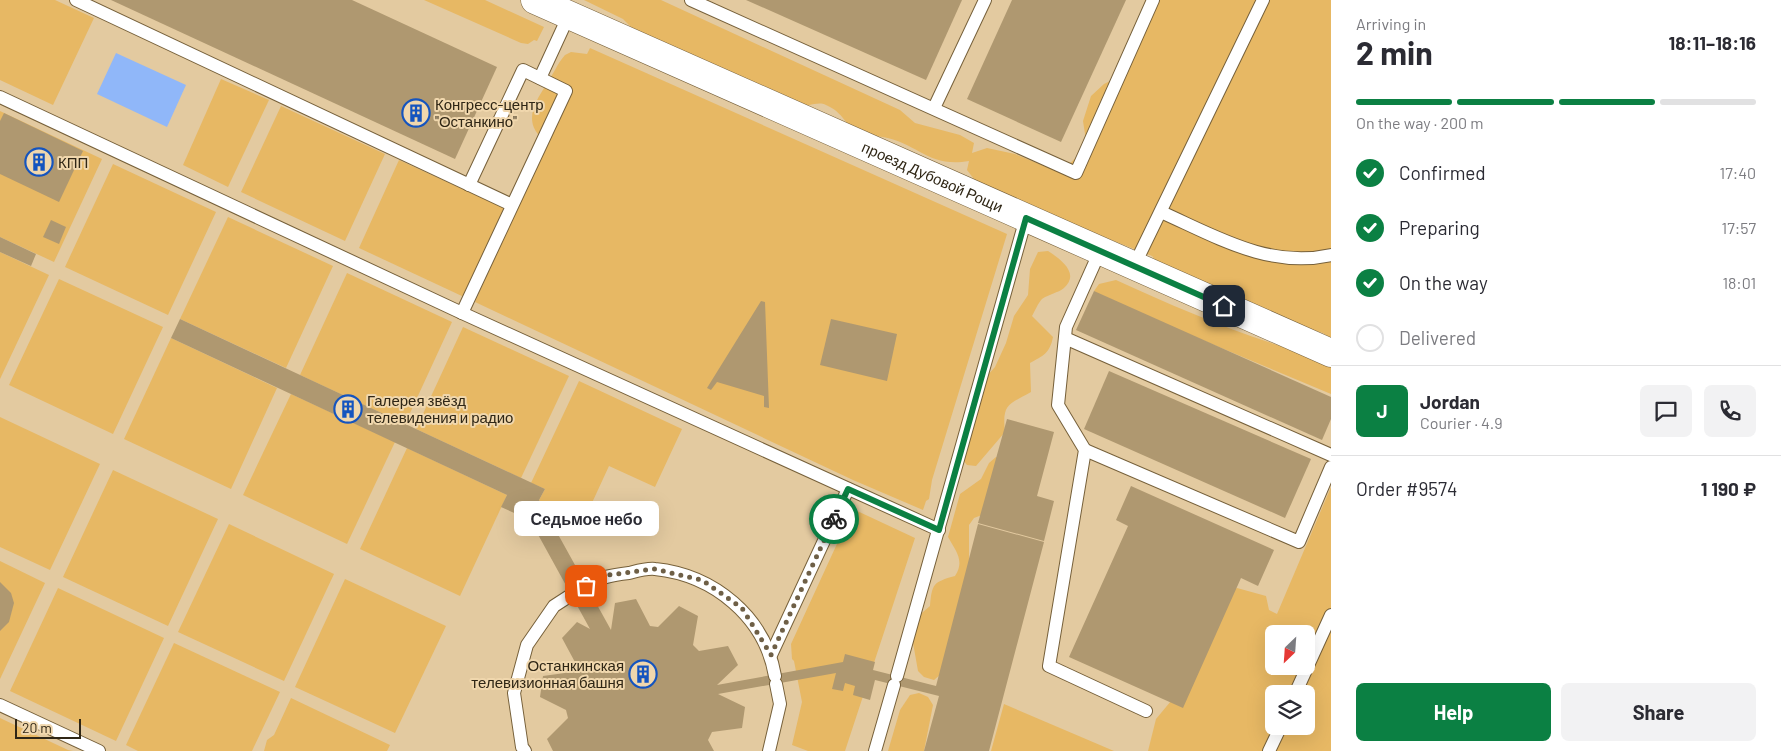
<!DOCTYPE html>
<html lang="en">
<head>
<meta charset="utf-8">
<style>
	body { margin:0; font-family:Barlow,sans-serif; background:#f2f2f3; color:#2b2b33; height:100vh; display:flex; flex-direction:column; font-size:19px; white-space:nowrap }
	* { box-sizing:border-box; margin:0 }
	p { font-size:16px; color:#7c7c81 }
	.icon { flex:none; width:28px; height:28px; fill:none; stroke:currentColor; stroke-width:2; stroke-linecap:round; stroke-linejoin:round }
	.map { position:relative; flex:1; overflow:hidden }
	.sheet { display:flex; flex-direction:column; background:#fff; width:450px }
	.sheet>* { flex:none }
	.needle { width:32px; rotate:205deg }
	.buttons { position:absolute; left:1265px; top:625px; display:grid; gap:10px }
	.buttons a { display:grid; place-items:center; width:50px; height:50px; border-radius:8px; background:#fff; box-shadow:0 5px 20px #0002; font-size:25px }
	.scale { position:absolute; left:15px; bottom:12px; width:66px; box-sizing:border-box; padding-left:5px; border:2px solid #2f2615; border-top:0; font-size:14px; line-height:18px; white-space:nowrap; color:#2f2615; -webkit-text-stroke:4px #f0d7ad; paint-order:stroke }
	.pin { position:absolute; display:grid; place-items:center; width:42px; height:42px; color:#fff; margin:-21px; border-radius:10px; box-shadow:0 2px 8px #0006 }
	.courier { position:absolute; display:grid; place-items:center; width:50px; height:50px; margin:-25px; border:4px solid #0b8043; border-radius:50%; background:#fff; color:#222; box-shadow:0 1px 6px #0007 }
	.bubble { position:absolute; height:35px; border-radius:8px; background:#fff; box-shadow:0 5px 20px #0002; font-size:16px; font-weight:700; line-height:35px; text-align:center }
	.overview em { font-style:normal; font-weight:700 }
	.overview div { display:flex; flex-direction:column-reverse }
	.overview { display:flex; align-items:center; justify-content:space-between; height:85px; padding:0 25px }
	h1 { font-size:32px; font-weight:700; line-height:38px }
	.bar { display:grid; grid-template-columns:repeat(4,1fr); gap:8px 5px; align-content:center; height:60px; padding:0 25px }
	.bar i { height:6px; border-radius:4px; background:#e1e1e2 }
	.bar .current { background:#0b8043 }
	.bar p { grid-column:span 4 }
	.line { display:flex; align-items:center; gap:12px; padding:0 25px; border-top:1px solid #e1e1e2 }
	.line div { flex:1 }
	.round { display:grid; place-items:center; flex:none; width:52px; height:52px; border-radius:8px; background:#f2f2f3 }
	ol { padding:0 25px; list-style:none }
	li { display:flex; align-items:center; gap:15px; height:55px }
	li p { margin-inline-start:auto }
	li .icon { padding:5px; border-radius:50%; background:#0b8043; color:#fff; stroke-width:4 }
	li:last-child { color:#7c7c81 }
	li i { width:28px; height:28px; border:2px solid #e1e1e2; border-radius:50% }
	.action { display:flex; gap:10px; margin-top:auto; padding:10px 25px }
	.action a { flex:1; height:58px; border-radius:8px; background:#0b8043; color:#fff; font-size:20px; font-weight:700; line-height:58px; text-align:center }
	.action a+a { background:#f2f2f3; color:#2b2b33 }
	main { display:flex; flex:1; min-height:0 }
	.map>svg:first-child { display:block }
	.green { fill:#e7b864; fill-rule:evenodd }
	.water { fill:#90b7f9 }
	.building { fill:#af9870 }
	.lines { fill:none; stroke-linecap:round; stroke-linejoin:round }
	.lane-casing { stroke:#76603a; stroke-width:14 }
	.secondary-casing { stroke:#76603a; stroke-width:29 }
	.lane { stroke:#fff; stroke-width:12 }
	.secondary { stroke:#fff; stroke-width:28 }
	.done { stroke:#6e5f46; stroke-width:5; stroke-dasharray:0 9 }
	.route { stroke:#0b8043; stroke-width:6 }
	.labels { text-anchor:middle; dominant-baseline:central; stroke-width:4; stroke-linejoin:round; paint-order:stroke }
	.poi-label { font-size:15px; fill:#2f2615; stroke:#f0d7ad; text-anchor:start }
	.street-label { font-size:15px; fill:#2f2615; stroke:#f0d7ad }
</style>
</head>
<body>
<main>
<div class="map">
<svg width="1331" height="751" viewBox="0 0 1331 751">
	<rect width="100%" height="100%" fill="#e3caa0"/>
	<!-- green -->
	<g class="green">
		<polygon points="0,0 55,0 94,18 53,105 0,80"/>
		<polygon points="424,0 485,0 544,27 537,41 534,40 528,44 521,43"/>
		<path d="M584,0H661L900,110L915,123L960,135L974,143L972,153L987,148L1015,154L1049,168H1065L1087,147L1083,121L1091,96L1104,84L1120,76L1160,0H1331V339L1323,333L1251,311L1163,269L1152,256L1035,210L977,183L967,170L969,161C929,168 919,144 883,137C874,135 866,137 857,132C846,126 843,112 826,105C816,100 803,110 792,106C758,94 725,72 694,55L678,60L633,29L623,19Z"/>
		<path d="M590,48L1007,234L932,480L929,499L926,501L923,510L853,480L475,302L547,142C522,125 533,105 546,85C553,75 557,64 565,55L571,52L587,54Z"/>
		<polygon points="221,79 269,100 228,187 183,165"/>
		<polygon points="281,106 385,154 345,241 241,192"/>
		<polygon points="0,111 102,159 54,262 0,237"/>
		<polygon points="399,160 504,208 464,297 359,248"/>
		<polygon points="113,164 216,212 168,315 65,267"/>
		<polygon points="228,217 333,266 286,368 180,319"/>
		<path d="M1048,251C1059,258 1081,273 1064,288C1058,293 1049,294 1042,299C1038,303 1035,311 1032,316L1053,337C1050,353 1043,356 1030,363L1031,392C1008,405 1002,404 1005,432L976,466L967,465L956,452V443L976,388L995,367L1006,343L1014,316L1028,295L1030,269L1038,252Z"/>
		<polygon points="0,252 49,275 0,379"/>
		<polygon points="347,273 452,322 405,424 300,375"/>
		<polygon points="59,279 163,327 113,434 9,385"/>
		<path d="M1116,280C1184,311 1258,343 1331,360V394L1126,308L1104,303L1094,291L1099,284Z"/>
		<polygon points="463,327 569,376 521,478 416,429"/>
		<polygon points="171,338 277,388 231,489 124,439"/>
		<polygon points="579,381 682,429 655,487 609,466 579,531 548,516 539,500 545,489 531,483"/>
		<polygon points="291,394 395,442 347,544 243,495"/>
		<polygon points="0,417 100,464 50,570 0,547"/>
		<polygon points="407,448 507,495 460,596 360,549"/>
		<path d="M996,457L1015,462L982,515L974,518L969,525V563L941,674L934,680L924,677L918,671L912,637L916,618L930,606C932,584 933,582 955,576C965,561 956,551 948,537L960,494L981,479L989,463Z"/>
		<polygon points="113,470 218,519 168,626 63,577"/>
		<path d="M1331,487V751H1148L1156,719L1176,695L1221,596L1237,588L1266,596L1269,610L1277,614ZM1274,634H1306V666H1274ZM1274,694H1306V726H1274Z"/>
		<polygon points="853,509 915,538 845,751 808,751 792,745 802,702 794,661 792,659 791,644"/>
		<polygon points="229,524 334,574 284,681 178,632"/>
		<polygon points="0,561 45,583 0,679"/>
		<polygon points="345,579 446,626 395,733 295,687"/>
		<polygon points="58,588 164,638 116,741 10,691"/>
		<polygon points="174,643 280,692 252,751 138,751 126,745"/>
		<polygon points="919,693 928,697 933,705 924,751 888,751 900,710 910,695"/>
		<polygon points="291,698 390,745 387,751 264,751 267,740 274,735"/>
		<polygon points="1004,704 1114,751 991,751"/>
		<polygon points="0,718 68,750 73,751 0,751"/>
	</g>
	<!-- water -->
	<polygon class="water" points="116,53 186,85 167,127 97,94"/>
	<!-- building -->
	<g class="building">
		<polygon points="111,0 352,0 497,67 455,159"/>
		<polygon points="746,0 962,0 926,80"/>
		<polygon points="1012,0 1126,0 1061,142 967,99"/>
		<polygon points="4,113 83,151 59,202 0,174 0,121"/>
		<polygon points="51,220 66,227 59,244 43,237"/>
		<polygon points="0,237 36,254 31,266 0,252"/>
		<polygon points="1094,291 1331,397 1331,419 1322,440 1076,330"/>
		<polygon points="761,301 765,302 769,408 764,407 764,396 717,382 711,390 707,388"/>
		<polygon points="180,319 545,489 539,500 611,630 615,603 636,599 650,626 658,627 679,606 698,616 693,645 699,651 728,646 738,665 717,685 843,662 845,654 875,662 873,670 936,686 978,524 1044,542 989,751 924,751 939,696 875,680 870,700 853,695 855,686 845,683 843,691 832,689 836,673 718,694 745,707 742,728 712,732 708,740 714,751 553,751 547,739 568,718 566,710 540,697 543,676 572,672 576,664 562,638 577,622 590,629 530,520 501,507 507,495 171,338"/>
		<polygon points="831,319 897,334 887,381 820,365"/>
		<polygon points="1109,371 1311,459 1285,518 1084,429"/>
		<polygon points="1007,419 1054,432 1037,496 1054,501 1044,541 978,523"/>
		<polygon points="1131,486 1274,550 1258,586 1241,578 1183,708 1069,657 1128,526 1116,520"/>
		<polygon points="0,582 11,593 14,603 9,622 0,631"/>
	</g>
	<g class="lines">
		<!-- lane casing -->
		<g class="lane-casing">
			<g id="lane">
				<polyline points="76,0 512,205"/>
				<polyline points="691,0 1076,173 1153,0"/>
				<polyline points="540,78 569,15"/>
				<polyline points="0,97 462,313 939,530"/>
				<polyline points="934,108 985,0"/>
				<path d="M1161,212C1215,236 1269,269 1331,255"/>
				<polyline points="1100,251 1066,327 1058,405 1085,450 1049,666 1146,711"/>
				<polyline points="1134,266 1263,0"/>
				<polyline points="462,313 566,91 523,70 469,185"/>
				<polyline points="1065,338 1331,455"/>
				<polyline points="1085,450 1299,542 1331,467"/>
				<path d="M586,586C600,577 612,575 629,573C637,571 647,568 655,569C714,575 765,617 775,676"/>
				<polyline points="771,655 848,489"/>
				<polyline points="897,676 1026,218"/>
				<polyline points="1295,694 1331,615"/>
				<polyline points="0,705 99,751"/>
				<polyline points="525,751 522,747 514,693 527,645 554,606 571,595"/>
				<polyline points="769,751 780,704 776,684"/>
				<polyline points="875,751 894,685"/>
				<polyline points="1269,751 1281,726"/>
			</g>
		</g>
		<!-- secondary casing -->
		<g class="secondary-casing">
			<g id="secondary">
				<path id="s1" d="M535,0L1331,353"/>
			</g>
		</g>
		<!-- lane -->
		<use href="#lane" class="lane"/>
		<!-- secondary -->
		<use href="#secondary" class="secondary"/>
	</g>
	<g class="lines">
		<!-- done -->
		<polyline class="done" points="586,586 601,576 654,569 702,580 742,608 771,655 834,519"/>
		<!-- route -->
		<polyline class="route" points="834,519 848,489 939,530 1026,218 1224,306"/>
	</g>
	<!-- icons -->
	<defs>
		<g id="building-ring" transform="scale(1.4375)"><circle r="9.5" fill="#f0d7ad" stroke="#1454bf" stroke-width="1.5"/><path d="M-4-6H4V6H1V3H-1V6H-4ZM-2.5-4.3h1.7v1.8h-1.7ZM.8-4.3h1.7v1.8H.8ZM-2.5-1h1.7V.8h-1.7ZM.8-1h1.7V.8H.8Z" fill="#1454bf"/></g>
	</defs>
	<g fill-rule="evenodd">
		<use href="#building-ring" x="416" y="113"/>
		<use href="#building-ring" x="39" y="162"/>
		<use href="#building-ring" x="348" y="409"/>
		<use href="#building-ring" x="643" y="674"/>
	</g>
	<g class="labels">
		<!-- poi labels -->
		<g class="poi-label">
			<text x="435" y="104">Конгресс-центр<tspan x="435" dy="17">"Останкино"</tspan></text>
			<text x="58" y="162">КПП</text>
			<text x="367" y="400">Галерея звёзд<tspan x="367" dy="17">телевидения и радио</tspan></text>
			<text x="624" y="665" text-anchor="end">Останкинская<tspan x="624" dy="17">телевизионная башня</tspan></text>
		</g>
		<!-- street labels -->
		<g class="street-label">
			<text stroke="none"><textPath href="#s1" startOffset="435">проезд Дубовой Рощи</textPath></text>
		</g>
	</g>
</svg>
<div class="buttons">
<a><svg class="needle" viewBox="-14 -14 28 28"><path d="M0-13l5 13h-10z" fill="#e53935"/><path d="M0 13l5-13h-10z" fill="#7c7c81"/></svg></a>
<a><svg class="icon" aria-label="layers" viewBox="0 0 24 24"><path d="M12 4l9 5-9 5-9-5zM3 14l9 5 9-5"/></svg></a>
</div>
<div class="scale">20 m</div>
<div class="pin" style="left:586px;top:586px;background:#ea580c"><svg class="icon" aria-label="bag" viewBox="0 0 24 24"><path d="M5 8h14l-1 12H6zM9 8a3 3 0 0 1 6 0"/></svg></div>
<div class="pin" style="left:1224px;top:306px;background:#1f2937"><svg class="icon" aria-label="home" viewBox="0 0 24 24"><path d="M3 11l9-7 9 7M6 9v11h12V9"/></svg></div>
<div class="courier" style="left:834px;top:519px"><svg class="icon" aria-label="bike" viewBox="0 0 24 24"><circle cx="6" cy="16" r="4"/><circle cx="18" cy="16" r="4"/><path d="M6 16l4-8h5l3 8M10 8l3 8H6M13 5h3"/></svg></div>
<div class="bubble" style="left:514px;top:501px;width:145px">Седьмое небо</div>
</div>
<section class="sheet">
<div class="overview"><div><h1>2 min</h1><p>Arriving in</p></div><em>18:11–18:16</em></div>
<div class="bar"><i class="current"></i><i class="current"></i><i class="current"></i><i></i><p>On the way · 200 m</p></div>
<ol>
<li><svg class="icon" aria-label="check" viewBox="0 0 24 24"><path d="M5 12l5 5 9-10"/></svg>Confirmed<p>17:40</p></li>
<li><svg class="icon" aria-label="check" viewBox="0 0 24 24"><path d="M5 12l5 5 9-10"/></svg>Preparing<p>17:57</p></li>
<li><svg class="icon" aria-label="check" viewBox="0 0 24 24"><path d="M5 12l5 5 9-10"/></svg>On the way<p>18:01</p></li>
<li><i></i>Delivered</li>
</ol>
<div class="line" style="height:90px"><b class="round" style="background:#0b8043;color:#fff">J</b><div><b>Jordan</b><p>Courier · 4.9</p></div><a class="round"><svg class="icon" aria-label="chat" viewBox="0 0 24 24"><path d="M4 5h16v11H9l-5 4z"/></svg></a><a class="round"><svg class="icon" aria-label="phone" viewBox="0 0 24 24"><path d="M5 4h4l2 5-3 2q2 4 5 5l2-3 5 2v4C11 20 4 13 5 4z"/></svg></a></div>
<div class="line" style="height:65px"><div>Order #9574</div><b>1 190 ₽</b></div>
<div class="action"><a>Help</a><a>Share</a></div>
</section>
</main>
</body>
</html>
